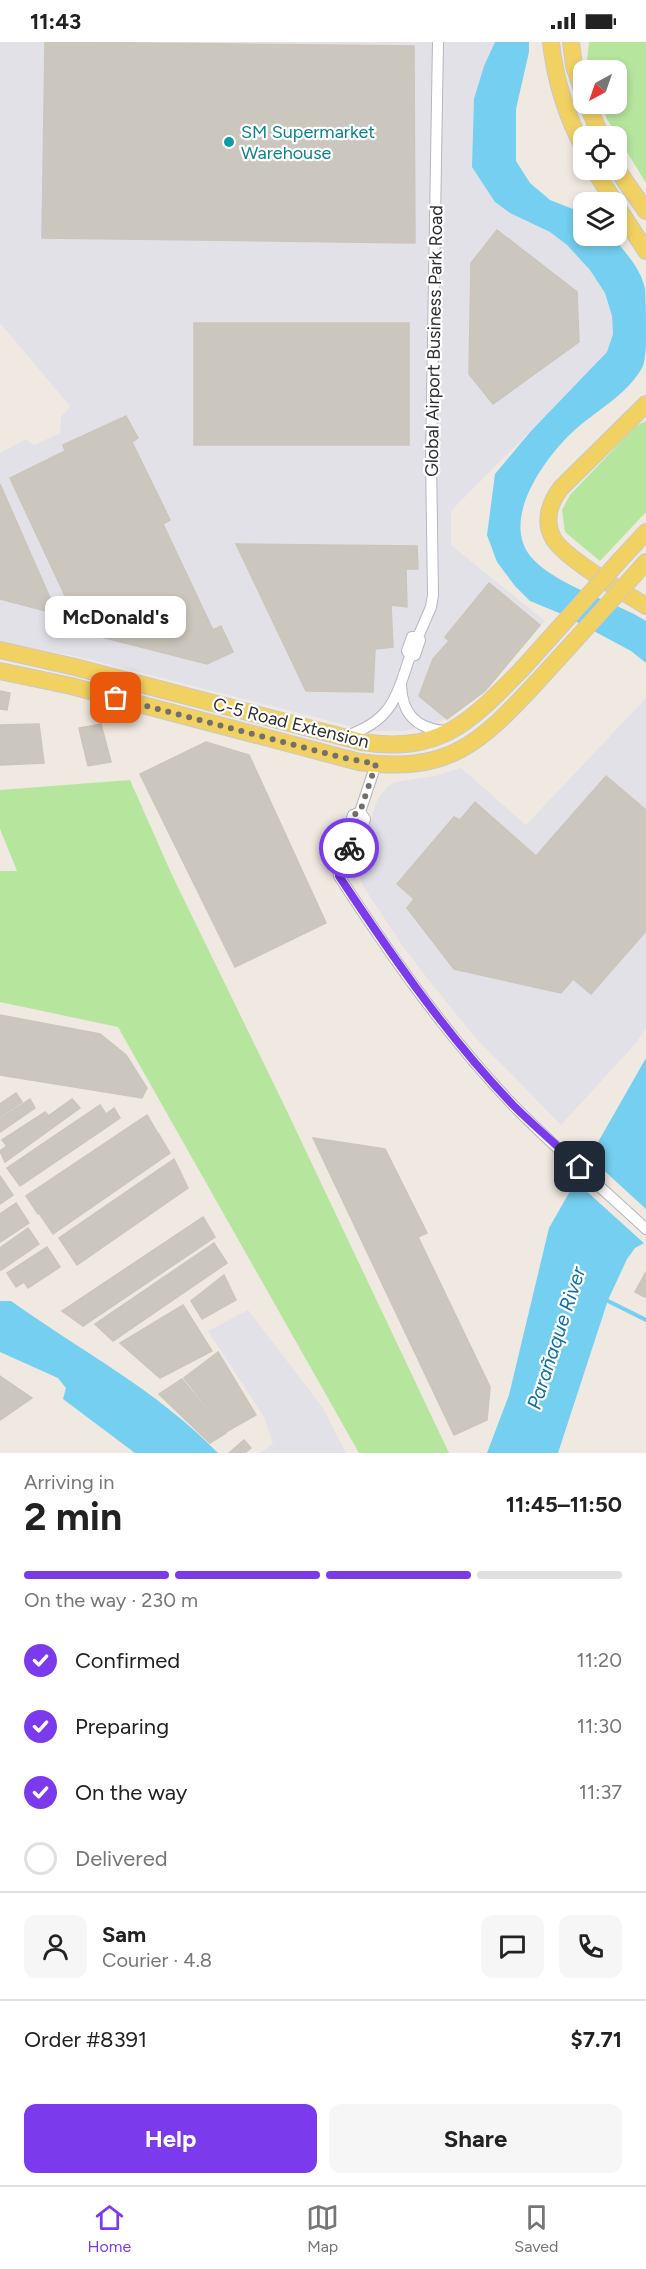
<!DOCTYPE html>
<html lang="en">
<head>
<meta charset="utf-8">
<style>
	body { margin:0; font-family:Figtree,sans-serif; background:#f6f6f6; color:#222; height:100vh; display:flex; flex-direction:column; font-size:22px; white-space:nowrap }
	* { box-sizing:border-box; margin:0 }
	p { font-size:20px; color:#767676 }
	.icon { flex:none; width:33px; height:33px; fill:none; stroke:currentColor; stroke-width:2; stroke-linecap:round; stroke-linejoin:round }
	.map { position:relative; height:1411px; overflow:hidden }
	.sheet { display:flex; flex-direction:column; background:#fff; flex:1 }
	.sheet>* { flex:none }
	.needle { width:39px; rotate:220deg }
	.tools { position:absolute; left:573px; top:18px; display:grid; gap:12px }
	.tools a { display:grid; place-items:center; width:54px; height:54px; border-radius:12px; background:#fff; box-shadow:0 3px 9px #0003; font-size:30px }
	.pin { position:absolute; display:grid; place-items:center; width:51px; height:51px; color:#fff; margin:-26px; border-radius:12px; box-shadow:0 3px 9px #0006 }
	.courier { position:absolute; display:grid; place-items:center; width:60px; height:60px; margin:-30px; border:4px solid #7c3aed; border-radius:50%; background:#fff; color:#222; box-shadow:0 2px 8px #0007 }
	.bubble { position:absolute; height:42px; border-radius:12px; background:#fff; box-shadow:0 3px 9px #0003; font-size:20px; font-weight:700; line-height:42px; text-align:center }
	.summary em { font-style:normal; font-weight:700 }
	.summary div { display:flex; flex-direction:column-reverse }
	.summary { display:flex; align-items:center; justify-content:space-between; height:102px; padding:0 24px }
	h1 { font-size:39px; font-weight:700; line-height:45px }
	.bar { display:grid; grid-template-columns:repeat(4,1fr); gap:9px 6px; align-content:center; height:72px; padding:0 24px }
	.bar i { height:8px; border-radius:4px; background:#e0e0e0 }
	.bar .current { background:#7c3aed }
	.bar p { grid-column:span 4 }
	.line { display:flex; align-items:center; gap:15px; padding:0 24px; border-top:2px solid #e0e0e0 }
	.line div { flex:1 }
	.round { display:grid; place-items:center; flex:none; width:63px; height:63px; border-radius:12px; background:#f6f6f6 }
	ol { padding:0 24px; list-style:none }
	li { display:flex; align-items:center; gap:18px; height:66px }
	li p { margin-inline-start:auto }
	li .icon { padding:6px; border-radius:50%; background:#7c3aed; color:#fff; stroke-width:4 }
	li:last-child { color:#767676 }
	li i { width:33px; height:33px; border:3px solid #e0e0e0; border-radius:50% }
	.action { display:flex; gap:12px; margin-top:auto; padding:12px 24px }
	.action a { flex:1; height:69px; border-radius:12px; background:#7c3aed; color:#fff; font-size:24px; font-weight:700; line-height:69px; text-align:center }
	.action a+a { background:#f6f6f6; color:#222 }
	.status { display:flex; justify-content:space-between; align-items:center; height:42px; padding:0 30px; background:#fff; direction:ltr }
	.status svg { height:16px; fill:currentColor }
	.dock { display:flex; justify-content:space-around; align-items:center; height:84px; border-top:2px solid #e0e0e0; background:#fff; font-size:16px; color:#767676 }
	.dock a { display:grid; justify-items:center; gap:3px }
	.dock .current { color:#7c3aed }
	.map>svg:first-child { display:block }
	.industrial { fill:#e3e1e8 }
	.green { fill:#b6e59e }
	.water { fill:#75cff0 }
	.pier { fill:#efe9e1 }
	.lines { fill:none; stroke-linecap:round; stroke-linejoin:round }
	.stream { stroke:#75cff0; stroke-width:4 }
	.building { fill:#cbc7bf; stroke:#cbc5ba; stroke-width:1.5 }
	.minor-casing { stroke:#b4b7c1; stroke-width:12 }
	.primary-casing { stroke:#c9c9c9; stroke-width:18 }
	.minor { stroke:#fff; stroke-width:10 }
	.primary { stroke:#f2d163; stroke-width:16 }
	.primary-bridge-casing { stroke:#c9c9c9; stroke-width:18; stroke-linecap:butt }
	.primary-bridge { stroke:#f2d163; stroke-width:16 }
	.done { stroke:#726f6d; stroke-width:6; stroke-dasharray:0 10.8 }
	.route { stroke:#7c3aed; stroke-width:8 }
	.culture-dot { fill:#0f9aa8; stroke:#fff; stroke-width:2 }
	.labels { text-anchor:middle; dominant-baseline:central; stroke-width:4.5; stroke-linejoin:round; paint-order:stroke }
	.culture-label { font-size:18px; fill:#0d838f; stroke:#fff; text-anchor:start }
	.street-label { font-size:18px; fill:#2e2e2e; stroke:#fff }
	.water-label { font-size:20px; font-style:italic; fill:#0d6fa3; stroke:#fff }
</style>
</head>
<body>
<div class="status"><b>11:43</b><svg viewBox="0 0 49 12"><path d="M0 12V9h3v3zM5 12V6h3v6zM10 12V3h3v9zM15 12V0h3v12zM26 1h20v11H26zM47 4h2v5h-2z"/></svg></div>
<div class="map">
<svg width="646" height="1411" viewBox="0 0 646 1411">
	<rect width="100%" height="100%" fill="#efe9e1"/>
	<!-- industrial -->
	<g class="industrial">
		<polygon points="0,0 495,0 484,24 510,171 550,190 567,203 590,228 605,251 612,274 613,292 607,310 593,326 451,469 451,503 545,579 485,649 447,677 405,689 369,689 80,615 0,600 0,411 26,397 34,403 60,391 61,375 70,364 0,281"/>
		<polygon points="646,656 646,986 636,1001 561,1083 473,993 431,941 402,903 363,844 357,827 375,764 379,755 388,744 396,740 434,734 461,726 526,783"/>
		<polygon points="248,1268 323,1366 346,1411 259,1411 273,1402 264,1375 208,1289"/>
	</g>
	<!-- green -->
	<g class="green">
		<polygon points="589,0 646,0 646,141 607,77 601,62 616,62 616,28 590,28 587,19"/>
		<polygon points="646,379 646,470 600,519 565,490 562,468 570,453 636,384"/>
		<polygon points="130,738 172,833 285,1065 449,1411 359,1411 118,985 0,960 0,829 17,829 0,787 0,748"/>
	</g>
	<!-- water -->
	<g class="water">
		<path d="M495,0H529V10L516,67V119L530,141L550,158L583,171L584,194H612C624,209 641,226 645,247C646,261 646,278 646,292C646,302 646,314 643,324C629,351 600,366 577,386C547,412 499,477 531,515C552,540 604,557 634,572L646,579V621L631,609L564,573L530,559L515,544L497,520L487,493L495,432L531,389L607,310L613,292L612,274L605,251L590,228L567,203L550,190L510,171L495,160L472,125L474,57L484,24Z"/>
		<polygon points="646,1016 646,1200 635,1206 627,1217 608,1258 558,1411 487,1411 509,1353 549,1186"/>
		<path d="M0,1259H11C81,1309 158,1349 218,1411H135L63,1357L66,1346L58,1336L0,1310Z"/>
	</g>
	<!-- pier -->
	<polygon class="pier" points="586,1112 646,1167 646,1203 573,1137"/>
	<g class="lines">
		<!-- stream -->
		<polyline class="stream" points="604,1257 646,1278"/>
	</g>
	<!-- building -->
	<g class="building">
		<polygon points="45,0 414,4 415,201 42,196"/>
		<polygon points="497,188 577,250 579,300 493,362 469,332 471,221"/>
		<rect x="194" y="281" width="215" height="122"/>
		<polygon points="126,374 138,396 132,400 170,478 163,482 213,588 221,584 233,610 207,622 82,590 10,436 65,409 63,403"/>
		<polygon points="0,442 57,572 0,557"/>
		<polygon points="236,502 417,504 418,527 406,527 407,565 391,563 393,605 375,607 373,650 306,649"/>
		<polygon points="489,541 540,583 485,649 447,677 419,654 433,617 449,599 445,595"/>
		<polygon points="0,649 10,651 7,668 0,667"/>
		<polygon points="39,682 44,721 0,723 0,683"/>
		<polygon points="101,682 111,720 88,724 79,686"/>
		<polygon points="206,700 249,713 326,881 235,925 140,732"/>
		<polygon points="606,734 646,768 646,889 591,952 573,937 561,951 454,927 407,866 414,857 397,842 454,775 460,778 475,760 536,814"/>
		<polygon points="0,973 100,992 126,1013 147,1046 142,1056 0,1033"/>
		<polygon points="16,1051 22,1060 0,1075 0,1062"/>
		<polygon points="30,1057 35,1066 0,1090 0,1077"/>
		<polygon points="72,1057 80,1066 5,1120 0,1109"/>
		<polygon points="100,1063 106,1072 114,1066 120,1076 20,1144 7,1126"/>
		<polygon points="45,1070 49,1074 7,1104 2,1098"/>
		<polygon points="147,1073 157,1090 38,1172 26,1154"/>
		<polygon points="158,1091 170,1111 53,1192 39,1171"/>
		<polygon points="313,1096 385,1107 427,1191 418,1195 490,1345 487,1378 454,1393"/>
		<polygon points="174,1117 188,1146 77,1223 59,1196"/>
		<polygon points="0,1134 13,1153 0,1162"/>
		<polygon points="16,1161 29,1181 0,1200 0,1172"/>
		<polygon points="203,1175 215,1195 83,1284 62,1269"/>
		<polygon points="28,1186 39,1202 1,1228 0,1206"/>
		<polygon points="214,1201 227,1221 113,1299 95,1282"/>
		<polygon points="47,1205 60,1225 28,1246 24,1240 16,1245 7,1231"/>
		<polygon points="646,1230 646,1254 645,1255 635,1250"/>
		<polygon points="224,1233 236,1258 202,1277 191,1259"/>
		<polygon points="183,1263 212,1309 160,1336 120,1301"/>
		<polygon points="218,1310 256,1373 226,1390 184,1336"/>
		<polygon points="0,1334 32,1356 0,1378"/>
		<polygon points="182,1337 226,1391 210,1401 159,1352"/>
		<polygon points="244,1398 251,1406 245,1411 229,1411"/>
	</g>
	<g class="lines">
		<!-- minor casing -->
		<g class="minor-casing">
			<g id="minor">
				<polyline points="410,614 415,613 420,598 418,595 431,565 433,553 431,416 438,0"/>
				<path d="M401,643C402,671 415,686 444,689"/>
				<path d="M346,694C391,679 396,657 410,614L407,609L412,595H418"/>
				<path d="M360,770L365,777L360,793L353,796L339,834C391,914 447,994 513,1063C555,1106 602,1146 646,1187"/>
				<polyline points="353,796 348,789 353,773 360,770 376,722"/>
			</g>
		</g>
		<!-- primary casing -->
		<g class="primary-casing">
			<g id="primary">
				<path d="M551,0C555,38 566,73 584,107"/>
				<polyline points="571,0 574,24 584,53"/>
				<polyline points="587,62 601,94"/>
				<polyline points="616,126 646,169"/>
				<polyline points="594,128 615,160"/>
				<polyline points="616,163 646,209"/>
				<path d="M646,362L561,446C550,460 544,478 552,494C560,514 625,551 646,564"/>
				<polyline points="621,517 646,490"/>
				<polyline points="637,530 646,520"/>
				<path d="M0,608L75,625L362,700C441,712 470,680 522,627"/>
				<path d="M0,629L71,644L359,720C449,732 479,702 537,640"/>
			</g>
		</g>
		<!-- minor -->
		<use href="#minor" class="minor"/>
		<!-- primary -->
		<use href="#primary" class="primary"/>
		<!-- primary-bridge casing -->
		<g class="primary-bridge-casing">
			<g id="primary-bridge">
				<polyline points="522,627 621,517"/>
				<polyline points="537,640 637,530"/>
			</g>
		</g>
		<!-- primary-bridge -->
		<use href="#primary-bridge" class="primary-bridge"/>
	</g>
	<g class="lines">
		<!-- done -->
		<polyline class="done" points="116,656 340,715 376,722 360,770 353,773 348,789 353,796 349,806"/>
		<!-- route -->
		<path class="route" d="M349,806L339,834C392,914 447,994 513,1063C534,1084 558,1104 580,1125"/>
	</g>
	<!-- markers -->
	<circle class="culture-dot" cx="229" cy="100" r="6"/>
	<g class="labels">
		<!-- culture labels -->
		<g class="culture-label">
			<text x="241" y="90">SM Supermarket<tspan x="241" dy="21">Warehouse</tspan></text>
		</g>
		<!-- street labels -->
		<g class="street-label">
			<text transform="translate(434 299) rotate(-89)">Global Airport Business Park Road</text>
			<text transform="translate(291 681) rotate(14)">C-5 Road Extension</text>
		</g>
		<!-- water labels -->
		<g class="water-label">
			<text transform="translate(556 1296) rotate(-72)">Parañaque River</text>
		</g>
	</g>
</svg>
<div class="tools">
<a><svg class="needle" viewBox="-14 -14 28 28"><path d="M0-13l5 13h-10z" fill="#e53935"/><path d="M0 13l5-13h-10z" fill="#767676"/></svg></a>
<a><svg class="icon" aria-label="locate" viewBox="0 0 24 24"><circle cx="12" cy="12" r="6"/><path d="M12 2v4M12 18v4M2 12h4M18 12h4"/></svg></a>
<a><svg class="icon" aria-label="layers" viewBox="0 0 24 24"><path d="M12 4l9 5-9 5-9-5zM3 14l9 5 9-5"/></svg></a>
</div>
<div class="pin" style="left:116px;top:656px;background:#ea580c"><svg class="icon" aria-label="bag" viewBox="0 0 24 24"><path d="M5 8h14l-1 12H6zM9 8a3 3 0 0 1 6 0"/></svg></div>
<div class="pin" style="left:580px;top:1125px;background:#1f2937"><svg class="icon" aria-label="home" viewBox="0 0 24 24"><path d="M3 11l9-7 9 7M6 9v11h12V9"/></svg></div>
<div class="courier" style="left:349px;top:806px"><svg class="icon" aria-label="bike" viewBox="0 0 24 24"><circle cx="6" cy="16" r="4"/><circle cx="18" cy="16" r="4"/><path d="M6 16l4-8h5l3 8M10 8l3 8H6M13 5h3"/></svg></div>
<div class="bubble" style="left:45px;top:554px;width:141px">McDonald's</div>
</div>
<section class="sheet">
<div class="summary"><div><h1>2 min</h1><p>Arriving in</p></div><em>11:45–11:50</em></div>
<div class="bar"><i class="current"></i><i class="current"></i><i class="current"></i><i></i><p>On the way · 230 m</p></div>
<ol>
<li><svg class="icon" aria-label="check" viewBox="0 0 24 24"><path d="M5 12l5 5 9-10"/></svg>Confirmed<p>11:20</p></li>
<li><svg class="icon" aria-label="check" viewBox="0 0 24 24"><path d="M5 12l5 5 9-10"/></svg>Preparing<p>11:30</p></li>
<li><svg class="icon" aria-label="check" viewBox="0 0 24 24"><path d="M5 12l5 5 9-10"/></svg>On the way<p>11:37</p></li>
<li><i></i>Delivered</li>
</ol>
<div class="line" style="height:108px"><a class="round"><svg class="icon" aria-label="person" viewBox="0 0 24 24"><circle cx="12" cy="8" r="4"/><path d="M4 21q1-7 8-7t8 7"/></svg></a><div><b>Sam</b><p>Courier · 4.8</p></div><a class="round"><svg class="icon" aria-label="chat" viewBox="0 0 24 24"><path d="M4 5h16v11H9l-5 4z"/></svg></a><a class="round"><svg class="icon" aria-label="phone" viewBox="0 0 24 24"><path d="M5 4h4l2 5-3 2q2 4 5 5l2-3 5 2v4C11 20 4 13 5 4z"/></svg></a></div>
<div class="line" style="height:78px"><div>Order #8391</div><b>$7.71</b></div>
<div class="action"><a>Help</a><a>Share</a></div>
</section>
<nav class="dock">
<a class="current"><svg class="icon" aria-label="home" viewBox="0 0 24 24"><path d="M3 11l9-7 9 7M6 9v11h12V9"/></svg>Home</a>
<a><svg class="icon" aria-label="map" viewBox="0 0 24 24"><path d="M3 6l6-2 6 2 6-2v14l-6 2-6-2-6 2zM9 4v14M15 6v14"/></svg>Map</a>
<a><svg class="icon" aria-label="saved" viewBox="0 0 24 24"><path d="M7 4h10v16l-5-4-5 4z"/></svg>Saved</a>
</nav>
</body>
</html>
